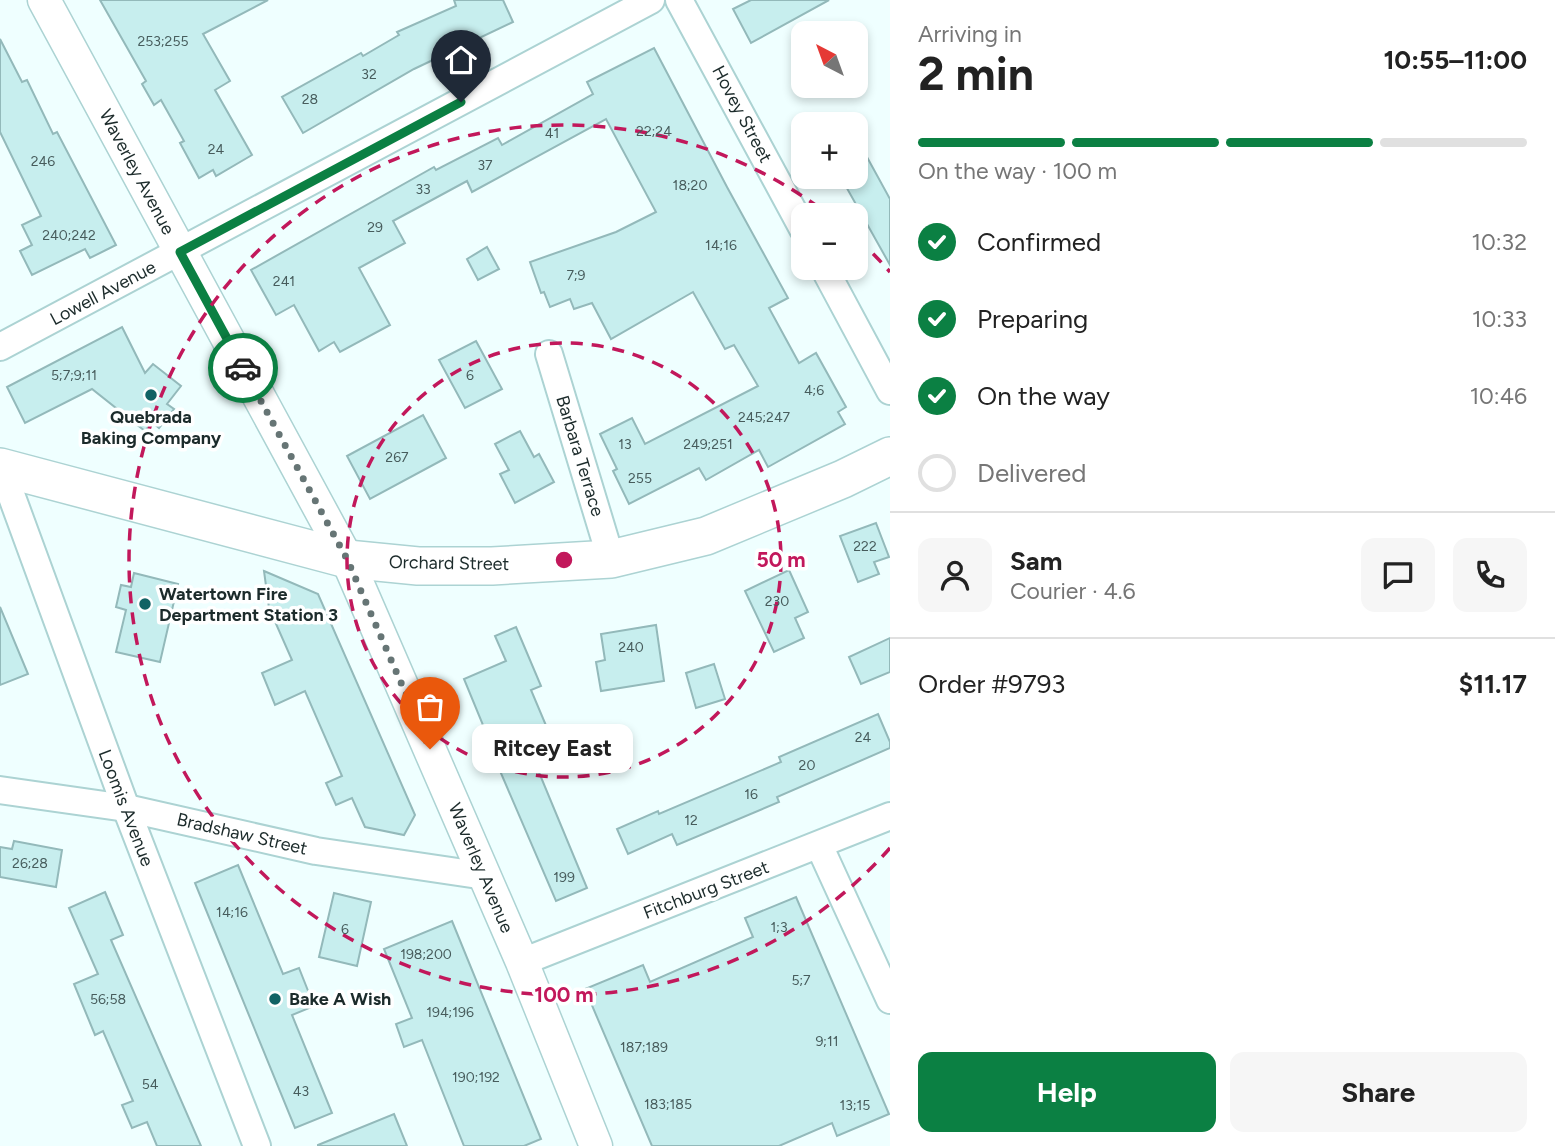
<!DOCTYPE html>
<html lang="en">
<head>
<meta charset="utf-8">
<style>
	body { margin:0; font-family:Figtree,sans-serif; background:#f6f6f6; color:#222; height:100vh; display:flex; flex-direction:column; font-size:26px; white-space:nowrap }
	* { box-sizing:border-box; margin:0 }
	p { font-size:23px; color:#767676 }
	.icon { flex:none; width:38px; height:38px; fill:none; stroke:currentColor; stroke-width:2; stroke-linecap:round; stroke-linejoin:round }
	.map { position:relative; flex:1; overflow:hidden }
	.side { display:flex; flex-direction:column; background:#fff; width:665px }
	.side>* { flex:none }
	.needle { width:46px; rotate:319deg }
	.controls { position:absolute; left:791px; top:21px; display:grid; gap:14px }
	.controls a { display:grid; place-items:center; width:77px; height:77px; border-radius:14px; background:#fff; box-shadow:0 4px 10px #0003; font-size:35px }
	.pin { position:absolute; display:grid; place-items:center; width:60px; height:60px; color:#fff; margin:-72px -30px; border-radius:50% 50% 50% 0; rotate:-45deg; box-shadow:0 0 7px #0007 }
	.pin .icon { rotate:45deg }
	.courier { position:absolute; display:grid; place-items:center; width:70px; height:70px; margin:-35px; border:5px solid #0b8043; border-radius:50%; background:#fff; color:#222; box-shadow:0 2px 9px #0007 }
	.bubble { position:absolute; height:49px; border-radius:14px; background:#fff; box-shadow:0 4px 10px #0003; font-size:23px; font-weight:700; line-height:49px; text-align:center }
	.overview em { font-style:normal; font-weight:700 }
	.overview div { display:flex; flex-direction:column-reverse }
	.overview { display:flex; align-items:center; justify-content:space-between; height:119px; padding:0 28px }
	h1 { font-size:46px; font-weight:700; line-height:52px }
	.bar { display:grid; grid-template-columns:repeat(4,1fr); gap:10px 7px; align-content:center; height:84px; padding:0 28px }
	.bar i { height:9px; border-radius:5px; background:#e0e0e0 }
	.bar .selected { background:#0b8043 }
	.bar p { grid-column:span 4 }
	.line { display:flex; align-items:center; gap:18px; padding:0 28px; border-top:2px solid #e0e0e0 }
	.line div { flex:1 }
	.round { display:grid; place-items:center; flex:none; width:74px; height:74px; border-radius:14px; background:#f6f6f6 }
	ol { padding:0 28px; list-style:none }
	li { display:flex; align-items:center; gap:21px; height:77px }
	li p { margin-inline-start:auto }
	li .icon { padding:7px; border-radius:50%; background:#0b8043; color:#fff; stroke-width:4 }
	li:last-child { color:#767676 }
	li i { width:38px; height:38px; border:4px solid #e0e0e0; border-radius:50% }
	.cta { display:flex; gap:14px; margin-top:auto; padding:14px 28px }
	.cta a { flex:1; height:80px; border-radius:14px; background:#0b8043; color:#fff; font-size:28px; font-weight:700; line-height:80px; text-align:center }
	.cta a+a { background:#f6f6f6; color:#222 }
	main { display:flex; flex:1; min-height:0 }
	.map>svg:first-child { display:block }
	.building { fill:#c7eeee; stroke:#93b9ba; stroke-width:2 }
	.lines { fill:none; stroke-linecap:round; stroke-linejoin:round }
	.minor-casing { stroke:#acd3d3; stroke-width:30 }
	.tertiary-casing { stroke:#acd3d3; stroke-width:35 }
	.secondary-casing { stroke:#acd3d3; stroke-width:40 }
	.minor { stroke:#fff; stroke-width:26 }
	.tertiary { stroke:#fff; stroke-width:32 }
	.secondary { stroke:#fff; stroke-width:37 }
	.done { stroke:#667575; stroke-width:7; stroke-dasharray:0 12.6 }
	.route { stroke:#0b8043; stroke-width:9 }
	.ring { fill:none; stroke:#c2185b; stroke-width:3.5; stroke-dasharray:12 9 }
	.poi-dot { fill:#116264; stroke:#fff; stroke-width:2.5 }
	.labels { text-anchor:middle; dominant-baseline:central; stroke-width:7; stroke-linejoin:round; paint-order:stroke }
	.number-label { font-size:14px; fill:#475c5c }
	.street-label { font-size:18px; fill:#1c2b2b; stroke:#fff }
	.poi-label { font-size:18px; font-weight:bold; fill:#1c2b2b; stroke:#fff; text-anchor:start }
	.centre { fill:#c2185b; stroke:#fff; stroke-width:3.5 }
	.ring-label { font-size:21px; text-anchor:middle; font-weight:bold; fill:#c2185b; stroke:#fff; stroke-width:7; stroke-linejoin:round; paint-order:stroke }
</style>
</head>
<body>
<main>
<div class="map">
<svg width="890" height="1146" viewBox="0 0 890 1146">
	<rect width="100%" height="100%" fill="#efffff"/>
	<!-- building -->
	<g class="building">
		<polygon points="100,0 268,0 203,34 230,81 215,90 252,155 216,176 213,170 199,178 180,143 184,141 161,100 154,105 142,84 146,81"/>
		<polygon points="454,0 503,0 513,22 414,69 303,133 282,97 361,53 363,56 399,35 397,32 456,6"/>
		<polygon points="751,0 829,0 751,43 733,9"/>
		<polygon points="0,39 22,82 27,80 53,134 57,132 116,245 90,258 85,249 32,275 20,251 32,245 22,225 41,216 0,132"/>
		<polygon points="654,48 727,187 788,298 769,308 799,363 816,353 846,407 838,412 845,424 768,467 759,450 706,480 699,468 629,504 613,471 617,469 600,434 632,418 645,444 758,386 734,345 725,349 693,292 611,339 592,303 574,309 570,299 550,307 544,292 541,293 530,262 616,232 656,212 606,119 472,192 467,181 393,221 405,243 359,268 390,325 340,352 334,342 319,351 294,305 276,315 251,270 434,167 436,170 498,138 502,145 593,94 587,82"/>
		<polygon points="856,137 890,199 890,265 844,183 856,177"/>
		<polygon points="487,247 499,269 478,280 467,259"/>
		<polygon points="122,327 145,373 153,364 181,386 167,404 174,409 159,428 152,422 145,431 92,389 25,423 7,387"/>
		<polygon points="476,341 502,389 465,408 439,360"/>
		<polygon points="423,415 446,458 370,499 347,456"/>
		<polygon points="520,431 534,457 539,454 554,482 515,503 500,474 509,470 495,444"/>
		<polygon points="876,523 889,557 874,562 879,574 858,582 840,536"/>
		<polygon points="789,570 808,612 795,618 804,638 774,652 745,591"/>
		<polygon points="264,571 318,594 415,815 404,835 365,827 352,798 336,805 326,783 342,776 305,691 275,705 262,673 292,660 269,608"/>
		<polygon points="134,573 178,584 160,662 116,652 126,610 116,607 121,585 131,587"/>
		<polygon points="0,607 28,674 0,685"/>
		<polygon points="656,625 664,681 601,691 596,662 605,660 601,634"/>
		<polygon points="516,627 541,686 531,690 561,761 538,770 587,888 556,901 488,743 490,742 464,679 506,661 495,636"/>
		<polygon points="890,638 890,672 861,684 849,657"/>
		<polygon points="714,664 725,699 696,708 686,673"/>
		<polygon points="878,714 890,742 890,748 777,797 779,802 677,845 672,834 628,854 617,829 658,811 659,814 781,762 779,757"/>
		<polygon points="14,841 62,850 56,887 0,877 0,847 12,849"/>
		<polygon points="238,865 283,974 299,968 314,1006 292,1015 332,1113 295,1128 195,883"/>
		<polygon points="105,892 123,935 111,940 201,1146 157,1146 147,1122 132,1128 122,1105 133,1101 103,1031 95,1035 74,984 98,974 69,908"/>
		<polygon points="334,893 371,902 357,966 319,957"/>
		<polygon points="796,897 889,1114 837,1136 832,1123 779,1146 652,1146 585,989 643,965 650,982 753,937 745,918"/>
		<polygon points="452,921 541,1139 524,1146 464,1146 422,1040 404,1047 396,1024 412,1018 384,949"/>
		<polygon points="394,1114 407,1146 318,1146 318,1145"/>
	</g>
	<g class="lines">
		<!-- minor casing -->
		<g class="minor-casing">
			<g id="minor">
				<polyline points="679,0 803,229"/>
				<polyline points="824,268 890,391"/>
				<polyline points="0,347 651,0"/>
				<polyline points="549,354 611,559"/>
				<polyline points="1,467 126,808 257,1146"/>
				<polyline points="0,790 126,808 316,851 485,876"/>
				<polyline points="819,845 890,1000"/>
				<polyline points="522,962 890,816"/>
			</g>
		</g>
		<!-- tertiary casing -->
		<g class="tertiary-casing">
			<polyline id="tertiary" points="44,0 347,559 522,962 596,1146"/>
		</g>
		<!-- secondary casing -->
		<g class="secondary-casing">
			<polyline id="secondary" points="0,467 347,559 418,566 492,566 611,559 706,536 843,479 890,456"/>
		</g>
		<!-- minor -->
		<use href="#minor" class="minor"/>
		<!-- tertiary -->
		<use href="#tertiary" class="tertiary"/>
		<!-- secondary -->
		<use href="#secondary" class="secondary"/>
	</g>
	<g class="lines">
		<!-- done -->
		<polyline class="done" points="243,368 347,559 430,749"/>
		<!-- route -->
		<polyline class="route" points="243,368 180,252 461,102"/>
	</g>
	<!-- distance rings -->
	<g class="ring">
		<circle cx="564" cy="560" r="217"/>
		<path d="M890 848A435 435 0 1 1 829 215M858 239A435 435 0 0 1 890 272"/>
	</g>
	<!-- markers -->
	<g class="poi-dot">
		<circle cx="151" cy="395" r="7"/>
		<circle cx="145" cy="604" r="7"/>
		<circle cx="275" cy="999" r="7"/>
	</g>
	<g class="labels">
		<!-- number labels -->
		<g class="number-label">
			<text x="163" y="41">253;255</text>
			<text x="369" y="74">32</text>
			<text x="310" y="99">28</text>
			<text x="654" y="131">22;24</text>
			<text x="552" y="133">41</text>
			<text x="216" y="149">24</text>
			<text x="43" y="161">246</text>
			<text x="485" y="165">37</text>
			<text x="690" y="185">18;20</text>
			<text x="423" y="189">33</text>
			<text x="375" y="227">29</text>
			<text x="69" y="235">240;242</text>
			<text x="721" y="245">14;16</text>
			<text x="576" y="275">7;9</text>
			<text x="284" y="281">241</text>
			<text x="74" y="375">5;7;9;11</text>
			<text x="470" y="375">6</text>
			<text x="814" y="390">4;6</text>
			<text x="764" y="417">245;247</text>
			<text x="625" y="444">13</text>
			<text x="708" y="444">249;251</text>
			<text x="397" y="457">267</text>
			<text x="640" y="478">255</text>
			<text x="865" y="546">222</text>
			<text x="777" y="601">230</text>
			<text x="631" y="647">240</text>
			<text x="863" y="737">24</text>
			<text x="807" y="765">20</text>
			<text x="751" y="794">16</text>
			<text x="691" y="820">12</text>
			<text x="30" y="863">26;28</text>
			<text x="564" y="877">199</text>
			<text x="232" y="912">14;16</text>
			<text x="779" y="927">1;3</text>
			<text x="345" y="929">6</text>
			<text x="426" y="954">198;200</text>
			<text x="801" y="980">5;7</text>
			<text x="108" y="999">56;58</text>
			<text x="450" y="1012">194;196</text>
			<text x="827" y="1041">9;11</text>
			<text x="644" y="1047">187;189</text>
			<text x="476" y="1077">190;192</text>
			<text x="150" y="1084">54</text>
			<text x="301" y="1091">43</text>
			<text x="668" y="1104">183;185</text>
			<text x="855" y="1105">13;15</text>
		</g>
		<!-- street labels -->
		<g class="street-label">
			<text transform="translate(742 114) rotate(62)">Hovey Street</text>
			<text transform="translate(137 172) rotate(62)">Waverley Avenue</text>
			<text transform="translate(103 293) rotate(-28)">Lowell Avenue</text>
			<text transform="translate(580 456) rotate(73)">Barbara Terrace</text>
			<text transform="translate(449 563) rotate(1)">Orchard Street</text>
			<text transform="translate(126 808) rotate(69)">Loomis Avenue</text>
			<text transform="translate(242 834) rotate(13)">Bradshaw Street</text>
			<text transform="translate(481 868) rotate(67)">Waverley Avenue</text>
			<text transform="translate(706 890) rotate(-21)">Fitchburg Street</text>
		</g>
		<!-- poi labels -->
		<g class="poi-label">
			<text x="151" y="417" text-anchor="middle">Quebrada<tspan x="151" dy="21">Baking Company</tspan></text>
			<text x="159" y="594">Watertown Fire<tspan x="159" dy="21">Department Station 3</tspan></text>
			<text x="289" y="999">Bake A Wish</text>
		</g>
	</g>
	<circle cx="564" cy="560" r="10" class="centre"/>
	<g class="ring-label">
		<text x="781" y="567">50 m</text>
		<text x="564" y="1002">100 m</text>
	</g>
</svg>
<div class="controls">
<a><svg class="needle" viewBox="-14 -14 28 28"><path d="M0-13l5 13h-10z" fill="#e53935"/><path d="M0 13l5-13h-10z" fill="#767676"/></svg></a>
<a>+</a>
<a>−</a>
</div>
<div class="pin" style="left:430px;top:749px;background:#ea580c"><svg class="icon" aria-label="bag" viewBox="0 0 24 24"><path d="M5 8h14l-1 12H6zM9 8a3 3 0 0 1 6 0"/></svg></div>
<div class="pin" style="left:461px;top:102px;background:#1f2937"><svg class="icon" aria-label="home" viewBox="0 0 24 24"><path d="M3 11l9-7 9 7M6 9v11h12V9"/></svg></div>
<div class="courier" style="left:243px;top:368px"><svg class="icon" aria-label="car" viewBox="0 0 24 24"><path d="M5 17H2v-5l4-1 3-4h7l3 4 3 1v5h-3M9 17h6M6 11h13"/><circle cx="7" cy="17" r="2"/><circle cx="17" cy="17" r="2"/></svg></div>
<div class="bubble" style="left:472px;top:724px;width:161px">Ritcey East</div>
</div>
<section class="side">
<div class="overview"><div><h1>2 min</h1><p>Arriving in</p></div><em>10:55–11:00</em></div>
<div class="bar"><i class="selected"></i><i class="selected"></i><i class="selected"></i><i></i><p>On the way · 100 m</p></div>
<ol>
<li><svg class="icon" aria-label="check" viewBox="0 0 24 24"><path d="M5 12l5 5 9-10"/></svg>Confirmed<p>10:32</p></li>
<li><svg class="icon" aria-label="check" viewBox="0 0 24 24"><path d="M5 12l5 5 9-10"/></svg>Preparing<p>10:33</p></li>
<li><svg class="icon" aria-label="check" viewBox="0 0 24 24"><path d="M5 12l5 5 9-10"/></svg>On the way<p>10:46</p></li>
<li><i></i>Delivered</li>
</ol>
<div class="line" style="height:126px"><a class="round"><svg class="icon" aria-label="person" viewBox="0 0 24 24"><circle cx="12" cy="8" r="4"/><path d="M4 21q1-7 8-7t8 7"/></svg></a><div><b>Sam</b><p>Courier · 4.6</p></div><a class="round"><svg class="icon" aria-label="chat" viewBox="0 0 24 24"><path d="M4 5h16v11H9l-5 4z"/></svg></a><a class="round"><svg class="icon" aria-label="phone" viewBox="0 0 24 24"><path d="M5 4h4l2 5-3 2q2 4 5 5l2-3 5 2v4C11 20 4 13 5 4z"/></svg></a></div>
<div class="line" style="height:91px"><div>Order #9793</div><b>$11.17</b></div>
<div class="cta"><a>Help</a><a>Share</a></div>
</section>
</main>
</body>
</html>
